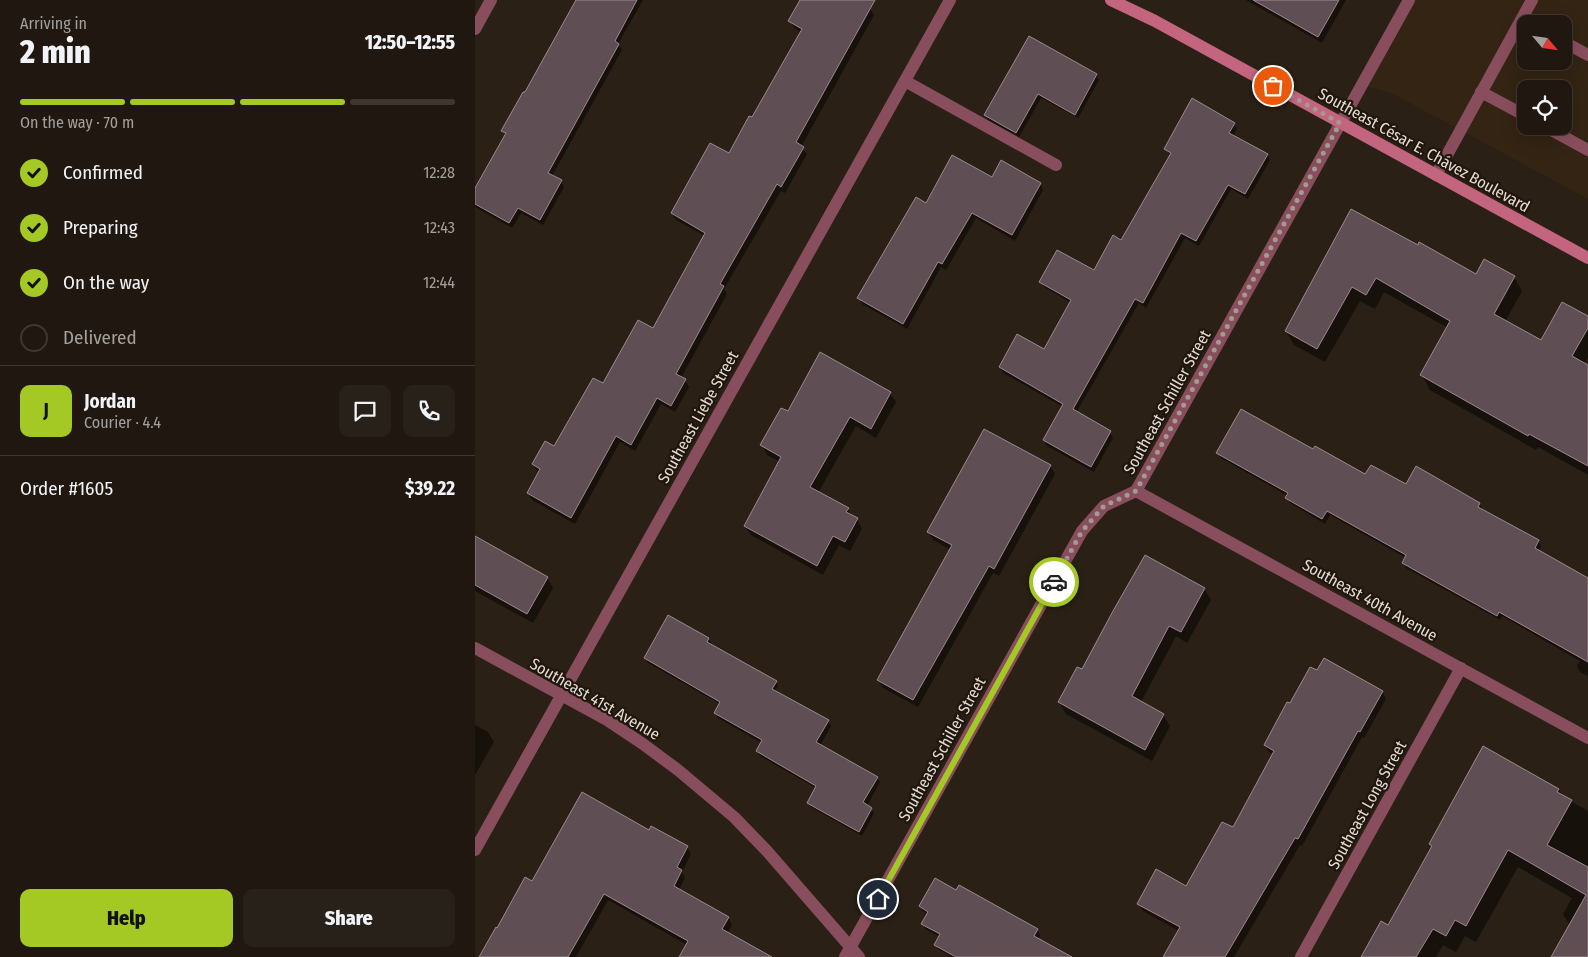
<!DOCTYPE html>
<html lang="en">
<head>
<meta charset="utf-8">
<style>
	body { margin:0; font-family:"Fira Sans Condensed",sans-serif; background:#282119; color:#f1f3f6; height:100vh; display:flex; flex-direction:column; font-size:19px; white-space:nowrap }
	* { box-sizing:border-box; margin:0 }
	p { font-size:16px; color:#a2a09f }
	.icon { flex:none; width:28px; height:28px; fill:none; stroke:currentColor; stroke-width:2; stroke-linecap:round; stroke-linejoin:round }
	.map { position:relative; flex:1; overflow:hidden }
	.details { display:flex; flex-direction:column; background:#201810; width:475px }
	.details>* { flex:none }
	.needle { width:32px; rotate:119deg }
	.fabs { position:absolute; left:1042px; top:15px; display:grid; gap:10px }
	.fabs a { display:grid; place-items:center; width:55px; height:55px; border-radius:10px; background:#201810; box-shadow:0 5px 20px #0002,0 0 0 1px #3d3730; font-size:25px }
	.pin { position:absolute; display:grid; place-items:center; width:42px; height:42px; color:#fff; margin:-21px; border:2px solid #fff; border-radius:50%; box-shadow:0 1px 5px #0007 }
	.courier { position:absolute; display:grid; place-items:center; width:50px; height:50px; margin:-25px; border:4px solid #a4c824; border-radius:50%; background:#fff; color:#222; box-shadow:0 1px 6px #0007 }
	.summary em { font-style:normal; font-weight:800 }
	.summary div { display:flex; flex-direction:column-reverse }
	.summary { display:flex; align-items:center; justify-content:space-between; height:85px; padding:0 20px }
	h1 { font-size:32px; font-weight:800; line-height:38px }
	.bar { display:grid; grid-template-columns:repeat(4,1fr); gap:8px 5px; align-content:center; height:60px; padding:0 20px }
	.bar i { height:6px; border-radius:4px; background:#3d3730 }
	.bar .on { background:#a4c824 }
	.bar p { grid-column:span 4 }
	.line { display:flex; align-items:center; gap:12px; padding:0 20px; border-top:1px solid #3d3730 }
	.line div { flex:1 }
	.round { display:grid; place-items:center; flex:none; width:52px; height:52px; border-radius:10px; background:#282119 }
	ol { padding:0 20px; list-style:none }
	li { display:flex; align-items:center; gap:15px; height:55px }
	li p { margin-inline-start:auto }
	li .icon { padding:5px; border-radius:50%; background:#a4c824; color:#111; stroke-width:4 }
	li:last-child { color:#a2a09f }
	li i { width:28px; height:28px; border:2px solid #3d3730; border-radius:50% }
	.button { display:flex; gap:10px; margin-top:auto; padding:10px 20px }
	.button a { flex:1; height:58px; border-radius:10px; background:#a4c824; color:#111; font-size:20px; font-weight:800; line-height:58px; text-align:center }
	.button a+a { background:#282119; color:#f1f3f6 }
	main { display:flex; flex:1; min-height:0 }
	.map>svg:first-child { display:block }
	.built { fill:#332414; fill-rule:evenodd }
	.shadow { fill:#0007 }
	.building { fill:#5f4e53; stroke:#9d898f }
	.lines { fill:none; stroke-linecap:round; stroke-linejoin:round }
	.service { stroke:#894e5d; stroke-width:12 }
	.minor { stroke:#894e5d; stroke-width:12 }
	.tertiary { stroke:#894e5d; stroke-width:12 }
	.secondary { stroke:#c3657e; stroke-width:12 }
	.done { stroke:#a39b92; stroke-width:5; stroke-dasharray:0 9 }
	.route { stroke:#a4c824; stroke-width:6 }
	.labels { text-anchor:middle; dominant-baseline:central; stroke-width:4.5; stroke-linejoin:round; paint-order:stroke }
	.street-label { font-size:16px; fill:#e4ddd6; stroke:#20160c }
</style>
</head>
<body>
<main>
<section class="details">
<div class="summary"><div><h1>2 min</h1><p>Arriving in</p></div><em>12:50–12:55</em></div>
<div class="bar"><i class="on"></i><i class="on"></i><i class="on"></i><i></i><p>On the way · 70 m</p></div>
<ol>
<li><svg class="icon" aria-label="check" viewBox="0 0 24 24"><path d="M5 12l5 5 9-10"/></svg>Confirmed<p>12:28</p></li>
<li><svg class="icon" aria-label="check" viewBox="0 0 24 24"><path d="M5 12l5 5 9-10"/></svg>Preparing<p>12:43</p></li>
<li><svg class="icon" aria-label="check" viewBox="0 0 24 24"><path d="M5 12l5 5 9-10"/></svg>On the way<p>12:44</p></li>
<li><i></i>Delivered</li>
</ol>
<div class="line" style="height:90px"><b class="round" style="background:#a4c824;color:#111">J</b><div><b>Jordan</b><p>Courier · 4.4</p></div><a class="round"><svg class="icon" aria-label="chat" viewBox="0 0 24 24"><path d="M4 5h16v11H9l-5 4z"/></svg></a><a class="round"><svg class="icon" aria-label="phone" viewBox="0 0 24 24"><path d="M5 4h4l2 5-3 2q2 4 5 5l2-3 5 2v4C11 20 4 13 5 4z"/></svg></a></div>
<div class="line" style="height:65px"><div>Order #1605</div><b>$39.22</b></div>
<div class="button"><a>Help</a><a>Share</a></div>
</section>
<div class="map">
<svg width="1113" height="957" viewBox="0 0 1113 957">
	<rect width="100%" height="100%" fill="#2a2015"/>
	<!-- built -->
	<path class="built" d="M939,0H1113V199L918,94L891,86ZM1051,24H1089V61H1051ZM1051,89H1089V126H1051Z"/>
	<!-- shadow -->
	<g class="shadow">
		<polygon points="109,0 168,0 143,44 147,50 77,176 86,181 89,187 68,225 46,213 37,228 0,207 0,190 31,136 28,131"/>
		<polygon points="327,0 380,0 395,8 399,15 326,147 332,154 310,193 306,191 249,289 252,294 206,378 210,380 214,387 200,412 186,404 160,451 145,442 100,524 57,500 53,493 65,472 62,471 58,464 79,447 128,385 178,330 230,236 201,220 197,213 254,155 277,119 326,32 319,28 315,21"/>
		<polygon points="771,0 871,0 847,43"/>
		<polygon points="554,37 621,75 624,80 603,118 566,98 544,137 513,120 511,115"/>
		<polygon points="759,124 762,129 758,136 792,155 795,160 773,199 756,189 724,246 710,238 671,308 664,303 601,413 635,432 638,438 619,472 572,446 569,440 588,407 528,373 525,367 569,351 596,303 569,287 566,282 619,272 647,242 696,156 691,149"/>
		<polygon points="517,178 565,184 568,190 540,241 501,218 471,270 466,267 432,329 387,304 384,298"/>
		<polygon points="877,211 1001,276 1039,277 1047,291 1030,322 1067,342 1088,304 1113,318 1113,357 1109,364 1113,366 1113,475 1063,447 1061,450 955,390 947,375 973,328 909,292 900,309 885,301 850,362 819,345 811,331"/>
		<polygon points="415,393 421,402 401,438 381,426 343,493 373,509 377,516 382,519 387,529 375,551 364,545 348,575 276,535 270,526 305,462 292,455 287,445 313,413"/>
		<polygon points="838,451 891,476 1005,504 1007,510 1063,541 1066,546 1063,552 1113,579 1113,676 1105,672 1102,666 1105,661 1027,616 1025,620 931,568 928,563 931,558 855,515 850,524 815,503 812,498 813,496 746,458 743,453"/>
		<polygon points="575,466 580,474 524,576 518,573 443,707 408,688 403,680 476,550 458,540 453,532"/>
		<polygon points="0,537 72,578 78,588 58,623 0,591"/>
		<polygon points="729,588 736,600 712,643 701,636 666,702 688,715 695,726 677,761 591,714 584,702 608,671"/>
		<polygon points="193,617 234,639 236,644 235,645 301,682 303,686 300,692 353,721 356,726 345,746 402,778 405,782 392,806 396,809 399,813 387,836 336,807 333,803 341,788 285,756 282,751 287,743 243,718 240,713 245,704 173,663 170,658"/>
		<polygon points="907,691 911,699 889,738 887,737 827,846 825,845 759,957 689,957 704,931 668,911 664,904 711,887 759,829 799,755 794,752 790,745"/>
		<polygon points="0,725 13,732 19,742 0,775"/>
		<polygon points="1084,789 1088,797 1113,811 1113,957 1078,957 1095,926 1088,914 1097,898 1043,867 1001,942 990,936 981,952 968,945 961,957 887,957 914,927 957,847 956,844"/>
		<polygon points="174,832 212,847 216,854 207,872 210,878 204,890 253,918 257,925 252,934 294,957 205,957 212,945 133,900 101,957 6,957 57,882"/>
		<polygon points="482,892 562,930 565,935 563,939 591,957 477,957 463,949 461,945 465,937 450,929 448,924 453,914 448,911 445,906"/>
	</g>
	<!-- building -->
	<g class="building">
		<polygon points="101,0 162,0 140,41 144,44 73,173 87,180 65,220 43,208 34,223 0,204 0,188 31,133 26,131 48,92 50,92"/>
		<polygon points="325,0 400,0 321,142 329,147 306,187 302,184 245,284 249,286 201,374 211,379 196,406 182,398 156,445 141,436 96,518 52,493 65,469 57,464 70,441 79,446 118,378 128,383 163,320 178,328 230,233 196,213 235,143 254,153 274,116 277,117 327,29 313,21"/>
		<polygon points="778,0 864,0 843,37"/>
		<polygon points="554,36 622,74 600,115 563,94 541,133 509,115"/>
		<polygon points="717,98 760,123 754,133 793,154 770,194 753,185 721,241 706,233 668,303 660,299 598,409 636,431 616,467 568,440 588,404 524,367 542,334 569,349 596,300 564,282 582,250 619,270 638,235 646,240 696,153 689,149"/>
		<polygon points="477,155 517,177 526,160 566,183 537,235 497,213 467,264 463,262 428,324 382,298 441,197 451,203"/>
		<polygon points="876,209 943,245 944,242 1001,274 1009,259 1040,276 1019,314 1066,340 1087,302 1113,316 1113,328 1097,356 1113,365 1113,466 1054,434 1053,436 945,375 975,321 901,278 891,295 877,287 842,349 810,331"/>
		<polygon points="345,352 416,392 396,429 375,417 335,487 374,508 371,512 383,518 370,542 358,536 342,566 269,526 306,457 285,445 306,408 313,411"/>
		<polygon points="766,409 838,449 840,446 890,474 896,465 931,484 941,466 1005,503 1003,507 1064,540 1060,548 1113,578 1113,662 1024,612 1022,616 927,563 931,555 852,511 847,519 810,498 813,493 741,453"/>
		<polygon points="509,429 576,465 519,569 514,566 438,700 402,680 477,545 452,532"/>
		<polygon points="0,536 73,577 52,614 0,585"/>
		<polygon points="670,555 730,588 706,632 694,626 657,696 689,714 670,750 583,702 602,667 607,669 638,611"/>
		<polygon points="193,615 234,638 232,642 302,681 297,689 354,720 341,742 403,777 388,802 397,808 384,832 332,803 341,786 281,751 287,740 239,713 245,702 169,658"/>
		<polygon points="849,658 908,691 885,732 883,731 823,839 820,838 750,957 688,957 705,927 662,904 681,869 711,886 747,822 758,827 799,751 789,745 812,702 815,703 835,667 842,670"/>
		<polygon points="1008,746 1084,789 1082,792 1097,800 1072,845 1113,867 1113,957 1076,957 1111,895 1033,850 991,926 980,920 971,936 958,929 941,957 886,957 906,921 913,925 957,846 954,844"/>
		<polygon points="107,792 174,830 176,826 213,846 202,867 207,870 199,886 254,917 247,929 297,957 204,957 213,941 129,894 93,957 4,957 21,927 22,928 50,877 57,881"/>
		<polygon points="460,878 481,890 484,885 563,929 559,936 597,957 481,957 459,945 465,934 446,924 453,912 444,906"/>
	</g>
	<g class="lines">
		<!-- service -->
		<g class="service">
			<polyline points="1089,42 1113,55"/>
			<polyline points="430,81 581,165"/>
			<polyline points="1006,92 1051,116"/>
			<polyline points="1069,126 1113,150"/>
			<polyline points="961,175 1057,0"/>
		</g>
		<!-- minor -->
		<g class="minor">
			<polyline points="0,29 16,0"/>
			<polyline points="661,491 1113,738"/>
			<polyline points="0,850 475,0"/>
			<polyline points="370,957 607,531 629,506 661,491 934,0"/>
			<polyline points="826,957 986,668"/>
		</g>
		<!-- tertiary -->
		<polyline class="tertiary" points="0,648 132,720 168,744 203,770 259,817 291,850 384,957"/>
		<!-- secondary -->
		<polyline class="secondary" points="636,0 680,21 1113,258"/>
	</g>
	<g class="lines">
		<!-- done -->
		<polyline class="done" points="579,582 607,531 629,506 661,491 865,123 798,86"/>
		<!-- route -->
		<polyline class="route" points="403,899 579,582"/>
	</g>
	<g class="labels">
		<!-- street labels -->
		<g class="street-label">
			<text transform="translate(949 150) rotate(29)">Southeast César E. Chávez Boulevard</text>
			<text transform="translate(692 402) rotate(-61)">Southeast Schiller Street</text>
			<text transform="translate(223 417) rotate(-61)">Southeast Liebe Street</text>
			<text transform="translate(895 600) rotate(29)">Southeast 40th Avenue</text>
			<text transform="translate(120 699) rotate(30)">Southeast 41st Avenue</text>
			<text transform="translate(467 749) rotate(-61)">Southeast Schiller Street</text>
			<text transform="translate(892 805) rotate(-61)">Southeast Long Street</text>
		</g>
	</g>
</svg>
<div class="fabs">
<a><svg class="needle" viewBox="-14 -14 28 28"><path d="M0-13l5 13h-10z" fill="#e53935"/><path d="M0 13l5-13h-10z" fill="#a2a09f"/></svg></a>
<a><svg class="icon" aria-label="locate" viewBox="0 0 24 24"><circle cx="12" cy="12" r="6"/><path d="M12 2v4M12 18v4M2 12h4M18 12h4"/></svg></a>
</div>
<div class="pin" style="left:798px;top:86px;background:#ea580c"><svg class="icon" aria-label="bag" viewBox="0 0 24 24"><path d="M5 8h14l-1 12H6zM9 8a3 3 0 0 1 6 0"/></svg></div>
<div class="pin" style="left:403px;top:899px;background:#1f2937"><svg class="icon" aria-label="home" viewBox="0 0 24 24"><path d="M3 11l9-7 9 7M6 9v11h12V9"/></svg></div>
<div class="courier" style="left:579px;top:582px"><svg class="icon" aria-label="car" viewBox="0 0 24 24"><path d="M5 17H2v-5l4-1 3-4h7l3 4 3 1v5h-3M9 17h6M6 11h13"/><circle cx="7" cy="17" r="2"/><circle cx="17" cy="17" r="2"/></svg></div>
</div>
</main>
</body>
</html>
